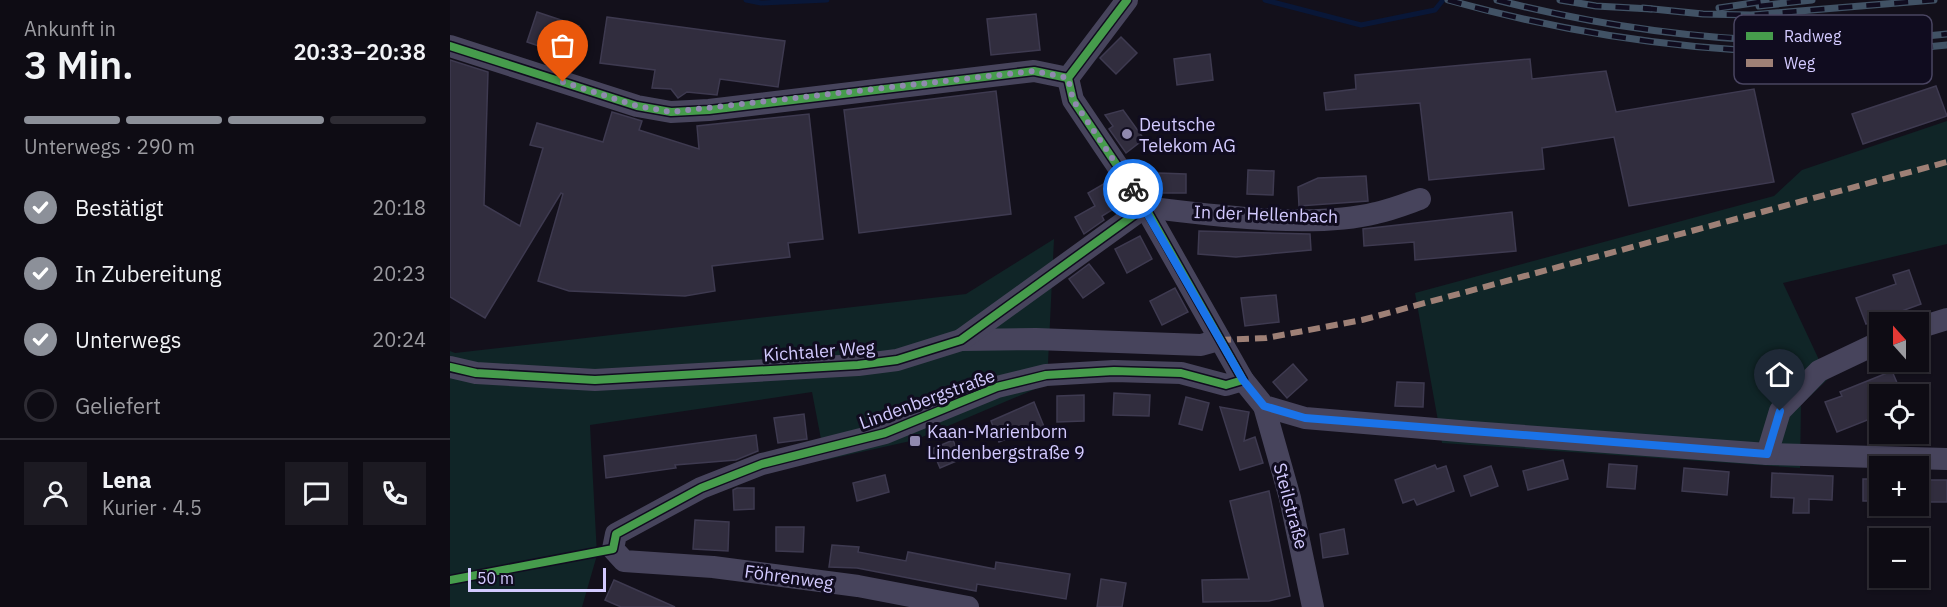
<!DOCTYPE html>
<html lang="de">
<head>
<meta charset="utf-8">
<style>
	body { margin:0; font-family:"IBM Plex Sans",sans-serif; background:#1c1a22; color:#f1f3f6; height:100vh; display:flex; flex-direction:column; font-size:22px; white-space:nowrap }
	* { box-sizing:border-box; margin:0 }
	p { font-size:20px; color:#9b9ba0 }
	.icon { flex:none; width:33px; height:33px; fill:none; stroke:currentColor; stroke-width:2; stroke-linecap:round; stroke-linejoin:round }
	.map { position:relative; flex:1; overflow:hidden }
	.side { display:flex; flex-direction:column; background:#0e0c14; width:450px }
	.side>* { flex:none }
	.needle { width:39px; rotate:339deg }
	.controls { position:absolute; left:1419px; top:312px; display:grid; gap:12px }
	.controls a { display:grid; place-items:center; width:60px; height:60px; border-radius:0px; background:#0e0c14; box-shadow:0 2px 4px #0004,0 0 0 2px #2e2c34; font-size:30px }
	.scale { position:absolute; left:18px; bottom:15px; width:138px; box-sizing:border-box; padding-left:6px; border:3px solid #d3caff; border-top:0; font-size:16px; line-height:21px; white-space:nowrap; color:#d3caff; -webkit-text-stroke:4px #100c1f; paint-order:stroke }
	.pin { position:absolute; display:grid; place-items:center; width:51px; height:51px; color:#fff; margin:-62px -26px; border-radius:50% 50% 50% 0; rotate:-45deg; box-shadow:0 0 6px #0007 }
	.pin .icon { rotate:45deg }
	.courier { position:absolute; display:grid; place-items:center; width:60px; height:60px; margin:-30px; border:4px solid #1a73e8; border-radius:50%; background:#fff; color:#222; box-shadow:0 2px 8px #0007 }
	.overview em { font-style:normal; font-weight:600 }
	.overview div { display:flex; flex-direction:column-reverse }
	.overview { display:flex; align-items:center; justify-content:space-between; height:102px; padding:0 24px }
	h1 { font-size:39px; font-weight:600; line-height:45px }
	.bar { display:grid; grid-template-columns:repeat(4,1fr); gap:9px 6px; align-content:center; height:72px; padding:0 24px }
	.bar i { height:8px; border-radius:4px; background:#2e2c34 }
	.bar .current { background:#8c9099 }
	.bar p { grid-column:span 4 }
	.line { display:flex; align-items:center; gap:15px; padding:0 24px; border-top:2px solid #2e2c34 }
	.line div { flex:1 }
	.round { display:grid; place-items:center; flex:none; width:63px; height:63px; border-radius:0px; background:#1c1a22 }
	ol { padding:0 24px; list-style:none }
	li { display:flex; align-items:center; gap:18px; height:66px }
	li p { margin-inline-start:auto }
	li .icon { padding:6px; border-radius:50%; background:#8c9099; color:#fff; stroke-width:4 }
	li:last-child { color:#9b9ba0 }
	li i { width:33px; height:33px; border:3px solid #2e2c34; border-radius:50% }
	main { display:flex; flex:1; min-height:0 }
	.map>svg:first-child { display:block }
	.green { fill:#102527 }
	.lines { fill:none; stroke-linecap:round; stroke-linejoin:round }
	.stream { stroke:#091738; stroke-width:5 }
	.building { fill:#312d3e; stroke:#3e3a50; stroke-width:1.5 }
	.street { stroke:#47445c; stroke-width:22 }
	.rail-casing { stroke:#415265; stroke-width:7 }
	.rail { stroke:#100c1f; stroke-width:4.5; stroke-dasharray:14; stroke-linecap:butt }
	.quiet { stroke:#9e8076; stroke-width:6; stroke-dasharray:12 6; stroke-linecap:butt }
	.cycleway-casing { stroke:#100c1f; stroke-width:11 }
	.cycleway { stroke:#469c4c; stroke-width:8 }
	.done { stroke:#9089af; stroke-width:6; stroke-dasharray:0 10.8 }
	.route { stroke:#1a73e8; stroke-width:8 }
	.poi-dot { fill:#9089af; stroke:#100c1f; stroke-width:2 }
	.labels { text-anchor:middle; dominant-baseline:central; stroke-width:6; stroke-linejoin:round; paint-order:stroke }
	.poi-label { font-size:18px; fill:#d3caff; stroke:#100c1f; text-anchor:start }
	.street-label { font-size:18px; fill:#d3caff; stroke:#100c1f }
	.key { fill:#100c1f; stroke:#4a4562; stroke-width:1.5 }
	.key-label { font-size:16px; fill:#d3caff }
</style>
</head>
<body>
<main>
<section class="side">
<div class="overview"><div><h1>3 Min.</h1><p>Ankunft in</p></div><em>20:33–20:38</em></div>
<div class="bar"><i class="current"></i><i class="current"></i><i class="current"></i><i></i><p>Unterwegs · 290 m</p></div>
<ol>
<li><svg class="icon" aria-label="check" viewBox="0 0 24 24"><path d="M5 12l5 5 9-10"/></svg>Bestätigt<p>20:18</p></li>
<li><svg class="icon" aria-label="check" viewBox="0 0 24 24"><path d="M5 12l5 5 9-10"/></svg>In Zubereitung<p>20:23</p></li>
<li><svg class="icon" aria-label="check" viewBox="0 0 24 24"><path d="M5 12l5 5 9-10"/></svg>Unterwegs<p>20:24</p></li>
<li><i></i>Geliefert</li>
</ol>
<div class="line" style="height:108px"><a class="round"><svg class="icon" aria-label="person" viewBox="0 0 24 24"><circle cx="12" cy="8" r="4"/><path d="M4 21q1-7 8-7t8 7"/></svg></a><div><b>Lena</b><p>Kurier · 4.5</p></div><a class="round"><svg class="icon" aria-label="chat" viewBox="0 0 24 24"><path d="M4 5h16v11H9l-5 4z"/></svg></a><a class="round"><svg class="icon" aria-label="phone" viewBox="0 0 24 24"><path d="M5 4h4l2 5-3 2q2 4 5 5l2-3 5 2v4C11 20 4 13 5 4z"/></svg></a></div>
</section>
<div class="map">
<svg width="1497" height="607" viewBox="0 0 1497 607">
	<rect width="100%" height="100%" fill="#13101b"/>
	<!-- green -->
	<g class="green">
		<polygon points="1497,121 1497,244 1333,283 1378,379 1351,405 1350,468 992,443 965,293 1324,196 1352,170"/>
		<polygon points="604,239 597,384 465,440 375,460 362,392 140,425 147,555 132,607 0,607 0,351 5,353 516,294"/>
	</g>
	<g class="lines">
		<!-- stream -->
		<g class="stream">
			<polyline points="296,0 311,3 377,0"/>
			<polyline points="815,0 911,25 985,10 993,0"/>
		</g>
	</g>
	<!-- building -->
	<g class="building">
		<polygon points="87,12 129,26 119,56 77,42"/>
		<polygon points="586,14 590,50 541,55 537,19"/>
		<polygon points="157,17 335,41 328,87 270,79 267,95 237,92 228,98 221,89 202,88 205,70 150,63"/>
		<polygon points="671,37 687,53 666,74 650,58"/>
		<polygon points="760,54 763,80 727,85 724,59"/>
		<polygon points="1080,59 1082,79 1156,71 1166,112 1304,89 1324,182 1179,206 1164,137 1092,148 1094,169 979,180 970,103 876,110 874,93 906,89 905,75"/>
		<polygon points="0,60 38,72 34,205 70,226 93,148 80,145 87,123 153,142 162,112 192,121 189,130 249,149 247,126 359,114 373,239 338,243 340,257 262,266 265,291 235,296 119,291 88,281 113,194 111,193 35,318 0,297"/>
		<polygon points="1486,86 1497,116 1413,144 1402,114"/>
		<polygon points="546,91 561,214 409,233 394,110"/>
		<polygon points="673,110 694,139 676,153 659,129 663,126 655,115"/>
		<polygon points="798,170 824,171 823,195 797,194"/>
		<polygon points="709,173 736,174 736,193 709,193"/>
		<polygon points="916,176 918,201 849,206 848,187 868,178"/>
		<polygon points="657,182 670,205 652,216 654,220 634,234 625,217 645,206 638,193"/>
		<polygon points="1062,212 1066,251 965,260 964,242 914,246 913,229"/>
		<polygon points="749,231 860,234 861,250 786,257 748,254"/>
		<polygon points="690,236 702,259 677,273 665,249"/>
		<polygon points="639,264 654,283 633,298 619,279"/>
		<polygon points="1459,270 1471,304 1416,324 1406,298 1446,284 1443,275"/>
		<polygon points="725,288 738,312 712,325 700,301"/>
		<polygon points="826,295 829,322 795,326 791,298"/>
		<polygon points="843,364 857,380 837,398 823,382"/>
		<polygon points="1442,371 1450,390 1430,394 1430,415 1387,432 1375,402 1392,396 1390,392"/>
		<polygon points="947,382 974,383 973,407 945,406"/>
		<polygon points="664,393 700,395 699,416 663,415"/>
		<polygon points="634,395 634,421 607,422 607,396"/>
		<polygon points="736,397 759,403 752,430 729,424"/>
		<polygon points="584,402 595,429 574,438 571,433 549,442 541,421"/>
		<polygon points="770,407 799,412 794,441 805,437 813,463 790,470"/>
		<polygon points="354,414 357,439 328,443 324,418"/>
		<polygon points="306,435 308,451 286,460 225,465 226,468 156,478 154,456"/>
		<polygon points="503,440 511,459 490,468 482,449"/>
		<polygon points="1113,460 1118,479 1078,490 1073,471"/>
		<polygon points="1159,464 1187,466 1185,489 1157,487"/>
		<polygon points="985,465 987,469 996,466 1004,491 967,505 964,499 953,503 945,480"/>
		<polygon points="1041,466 1048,486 1021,496 1014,476"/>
		<polygon points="1234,468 1279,472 1277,495 1232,491"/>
		<polygon points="1322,473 1383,476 1382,500 1359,499 1359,513 1343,513 1344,498 1321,497"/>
		<polygon points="435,475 439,492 407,501 403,483"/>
		<rect x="1413" y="479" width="17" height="22"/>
		<rect x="1468" y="480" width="29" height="22"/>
		<polygon points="287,488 304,488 304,509 284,510 283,490"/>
		<polygon points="819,491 840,596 819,601 753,602 752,580 799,579 780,501"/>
		<polygon points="245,520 279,522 278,551 243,549"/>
		<polygon points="326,527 354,527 353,552 326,551"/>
		<polygon points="894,529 898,554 873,558 870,534"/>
		<polygon points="382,545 409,547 408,552 456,561 458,552 545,569 546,562 620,574 616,599 527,584 526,591 407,568 379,567"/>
		<polygon points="651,579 676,583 672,607 647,607"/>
		<polygon points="164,580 225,607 171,607 155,600"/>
	</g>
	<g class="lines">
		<!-- street -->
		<g class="street">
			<polyline points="677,0 618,78 623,100 695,207 793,380 814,406 855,418 1021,432 1317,454 1497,459"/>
			<polyline points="0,46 187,106 221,112 259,110 584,71 618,78"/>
			<path d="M695,207C761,215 862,229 926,213C941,210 956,204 970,199"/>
			<polyline points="1468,328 1497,319"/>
			<polyline points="511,340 586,339 751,345 769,340"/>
			<polyline points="0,367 26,373 145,380 408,365 447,360 511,340 695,207"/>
			<polyline points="814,406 840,498 863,607"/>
			<polyline points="1317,454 1330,411 1369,371 1430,342"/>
			<polyline points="518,607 408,586 263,567 174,561 163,549 166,534 251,488 312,464 435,433 547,387 596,375 664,371 731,373 776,385 793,380"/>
		</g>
		<!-- rail casing -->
		<g class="rail-casing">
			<g id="rail">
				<path d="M998,0C1158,45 1331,64 1497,45"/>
				<path d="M1047,0C1193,37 1347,51 1497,34"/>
				<polyline points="1110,0 1146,6 1201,9"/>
				<polyline points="1309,6 1362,0"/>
				<polyline points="1193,8 1253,14 1301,15 1484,0"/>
				<polyline points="1269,8 1316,1"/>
			</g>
		</g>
		<!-- rail -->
		<use href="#rail" class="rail"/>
		<!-- quiet -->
		<polyline class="quiet" points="769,340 816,338 912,320 1497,162"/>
		<!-- cycleway casing -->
		<g class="cycleway-casing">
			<g id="cycleway">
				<polyline points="0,46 187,106 221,112 259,110 584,71 618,78"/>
				<polyline points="0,367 26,373 145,380 408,365 447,360 511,340 695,207"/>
				<polyline points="0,580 163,549 166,534 251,488 312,464 435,433 547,387 596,375 664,371 731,373 776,385 793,380 695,207 623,100 618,78 677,0"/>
			</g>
		</g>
		<!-- cycleway -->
		<use href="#cycleway" class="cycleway"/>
	</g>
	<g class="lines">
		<!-- done -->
		<polyline class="done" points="113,82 187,106 221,112 584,71 618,78 623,100 683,189"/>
		<!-- route -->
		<polyline class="route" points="683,189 793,380 814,406 855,418 1317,454 1330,411"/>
	</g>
	<!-- markers -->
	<g class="poi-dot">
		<circle cx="677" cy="134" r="6"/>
		<rect x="459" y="435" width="12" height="12" rx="3"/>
	</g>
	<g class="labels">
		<!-- poi labels -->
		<g class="poi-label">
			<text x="689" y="124">Deutsche<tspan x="689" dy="21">Telekom AG</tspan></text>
			<text x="477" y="431">Kaan-Marienborn<tspan x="477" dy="21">Lindenbergstraße 9</tspan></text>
		</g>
		<!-- street labels -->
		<g class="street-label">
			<text transform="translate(816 214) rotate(2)">In der Hellenbach</text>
			<text transform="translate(369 351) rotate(-4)">Kichtaler Weg</text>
			<text transform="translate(477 399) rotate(-20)">Lindenbergstraße</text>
			<text transform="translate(841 506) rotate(75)">Steilstraße</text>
			<text transform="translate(339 577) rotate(8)">Föhrenweg</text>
		</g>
	</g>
	<!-- legend -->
	<rect x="1284" y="15" width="198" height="69" rx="9" class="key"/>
	<rect x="1296" y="32" width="27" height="8" fill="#469c4c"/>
	<rect x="1296" y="59" width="27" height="8" fill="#9e8076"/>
	<g class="key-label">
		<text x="1334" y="42">Radweg</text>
		<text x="1334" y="69">Weg</text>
	</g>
</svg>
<div class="controls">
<a><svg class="needle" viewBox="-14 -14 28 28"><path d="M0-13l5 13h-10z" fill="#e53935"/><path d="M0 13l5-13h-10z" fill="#9b9ba0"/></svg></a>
<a><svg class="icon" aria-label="locate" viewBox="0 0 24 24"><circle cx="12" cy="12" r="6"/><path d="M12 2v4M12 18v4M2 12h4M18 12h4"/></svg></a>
<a>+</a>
<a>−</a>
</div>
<div class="scale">50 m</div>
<div class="pin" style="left:113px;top:82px;background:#ea580c"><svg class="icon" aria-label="bag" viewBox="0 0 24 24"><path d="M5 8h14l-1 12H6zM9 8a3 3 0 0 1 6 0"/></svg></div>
<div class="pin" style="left:1330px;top:411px;background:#1f2937"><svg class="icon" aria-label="home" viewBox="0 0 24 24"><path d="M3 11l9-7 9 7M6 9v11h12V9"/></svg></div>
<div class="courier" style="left:683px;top:189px"><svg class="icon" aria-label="bike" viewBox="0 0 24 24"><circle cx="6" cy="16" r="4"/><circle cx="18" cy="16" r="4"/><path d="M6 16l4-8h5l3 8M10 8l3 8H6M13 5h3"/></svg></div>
</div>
</main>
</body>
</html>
